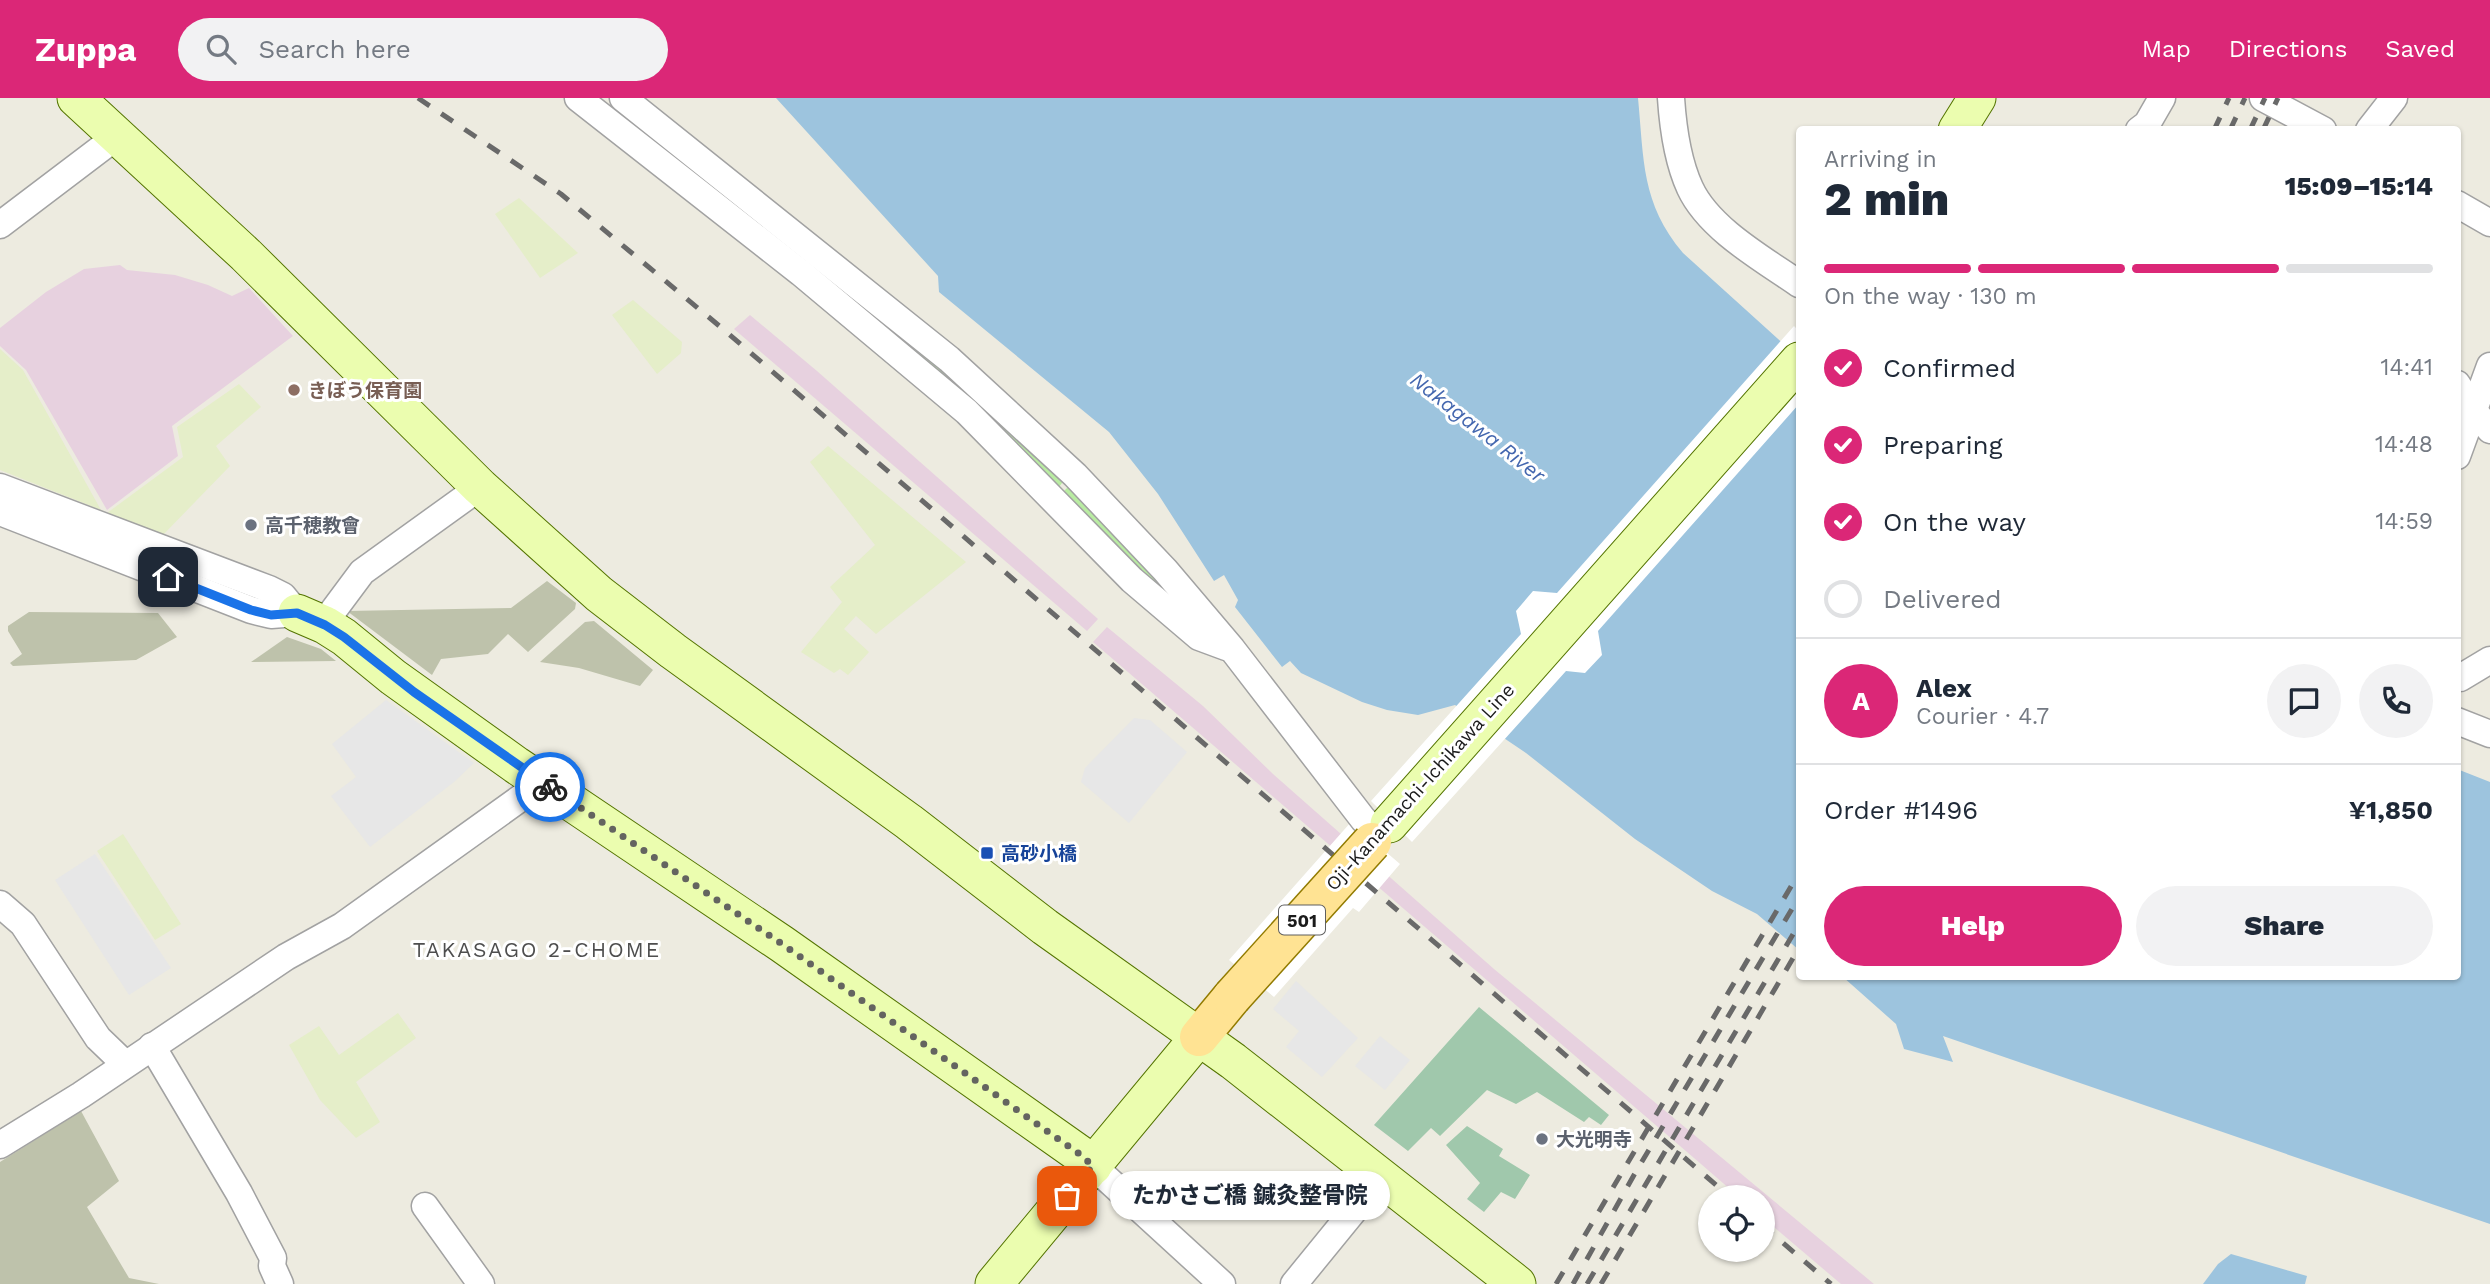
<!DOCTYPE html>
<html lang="en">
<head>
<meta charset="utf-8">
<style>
	body { margin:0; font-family:"Work Sans","Noto Sans JP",sans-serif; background:#f2f2f3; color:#1f2937; height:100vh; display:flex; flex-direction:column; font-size:26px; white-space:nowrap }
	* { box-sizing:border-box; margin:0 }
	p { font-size:23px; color:#747a83 }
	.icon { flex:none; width:38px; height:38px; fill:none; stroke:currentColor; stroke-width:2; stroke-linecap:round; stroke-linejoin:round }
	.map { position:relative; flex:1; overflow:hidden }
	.details { position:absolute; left:1796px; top:28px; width:665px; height:854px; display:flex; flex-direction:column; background:#fff; border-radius:7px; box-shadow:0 2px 5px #0004 }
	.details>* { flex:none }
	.fabs { position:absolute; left:1698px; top:1087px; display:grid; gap:14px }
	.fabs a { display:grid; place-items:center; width:77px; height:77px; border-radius:50%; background:#fff; box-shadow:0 2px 5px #0004; font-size:35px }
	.pin { position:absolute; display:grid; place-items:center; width:60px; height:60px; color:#fff; margin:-30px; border-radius:14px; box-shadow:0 4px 10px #0006 }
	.courier { position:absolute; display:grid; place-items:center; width:70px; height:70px; margin:-35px; border:5px solid #1a73e8; border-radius:50%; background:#fff; color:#222; box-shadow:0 2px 9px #0007 }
	.bubble { position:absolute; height:49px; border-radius:24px; background:#fff; box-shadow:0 2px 5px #0004; font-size:23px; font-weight:800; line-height:49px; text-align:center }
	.headline em { font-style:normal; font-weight:800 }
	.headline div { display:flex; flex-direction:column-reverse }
	.headline { display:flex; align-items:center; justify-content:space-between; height:119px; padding:0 28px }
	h1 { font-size:46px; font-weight:800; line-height:52px }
	.bar { display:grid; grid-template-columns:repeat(4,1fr); gap:10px 7px; align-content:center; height:84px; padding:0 28px }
	.bar i { height:9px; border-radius:5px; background:#e0e1e3 }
	.bar .active { background:#db2777 }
	.bar p { grid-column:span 4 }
	.line { display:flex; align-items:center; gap:18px; padding:0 28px; border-top:2px solid #e0e1e3 }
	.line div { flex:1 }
	.round { display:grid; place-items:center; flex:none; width:74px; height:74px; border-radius:37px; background:#f2f2f3 }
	ol { padding:0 28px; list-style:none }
	li { display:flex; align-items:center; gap:21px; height:77px }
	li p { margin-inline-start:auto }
	li .icon { padding:7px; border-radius:50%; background:#db2777; color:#fff; stroke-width:4 }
	li:last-child { color:#747a83 }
	li i { width:38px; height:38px; border:4px solid #e0e1e3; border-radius:50% }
	.button { display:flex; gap:14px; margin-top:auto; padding:14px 28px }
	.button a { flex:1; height:80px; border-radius:42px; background:#db2777; color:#fff; font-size:28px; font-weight:800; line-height:80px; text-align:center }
	.button a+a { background:#f2f2f3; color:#1f2937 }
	header { display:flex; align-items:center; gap:42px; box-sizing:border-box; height:98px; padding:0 35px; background:#db2777; color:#fff }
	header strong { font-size:33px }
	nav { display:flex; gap:38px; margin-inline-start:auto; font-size:24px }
	.search { width:490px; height:63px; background:#f2f2f3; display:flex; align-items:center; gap:18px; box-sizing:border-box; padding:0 24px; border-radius:38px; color:#747a83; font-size:26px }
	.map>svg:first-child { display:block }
	.industrial { fill:#e7d1df }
	.construction { fill:#bec2ab }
	.farmland { fill:#e5eec9 }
	.grass { fill:#b9eca2 }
	.cemetery { fill:#a0c8ac }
	.parking { fill:#e7e7e7 }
	.water { fill:#9dc4de }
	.pier { fill:#fff }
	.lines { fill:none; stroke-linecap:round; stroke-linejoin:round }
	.street-casing { stroke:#a2a2a2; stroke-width:29 }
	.secondary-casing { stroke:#547400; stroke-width:39 }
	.primary-casing { stroke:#927b00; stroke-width:41 }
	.street { stroke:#fff; stroke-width:26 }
	.secondary { stroke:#ebfdaf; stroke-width:37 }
	.primary { stroke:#ffe393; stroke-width:38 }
	.rail { stroke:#696969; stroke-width:5; stroke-dasharray:14 14; stroke-linecap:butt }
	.primary-bridge-casing { stroke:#927b00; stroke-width:41; stroke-linecap:butt }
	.primary-bridge { stroke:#ffe393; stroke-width:38 }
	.done { stroke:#646460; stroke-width:7; stroke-dasharray:0 12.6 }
	.route { stroke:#1a73e8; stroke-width:9 }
	.education-dot { fill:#8d6e63; stroke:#fff; stroke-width:2.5 }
	.worship-dot { fill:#6b7280; stroke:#fff; stroke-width:2.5 }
	.transit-dot { fill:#1a4fb4; stroke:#fff; stroke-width:2.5 }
	.labels { text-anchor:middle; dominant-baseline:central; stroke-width:6; stroke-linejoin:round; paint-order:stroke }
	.shield { fill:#fff; stroke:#5f5f5f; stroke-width:2 }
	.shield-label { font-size:18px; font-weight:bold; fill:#1b1b1b }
	.education-label { font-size:19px; font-weight:bold; fill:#785e54; stroke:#fff; text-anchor:start }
	.worship-label { font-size:19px; font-weight:bold; fill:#5b616d; stroke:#fff; text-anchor:start }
	.street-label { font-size:19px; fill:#1b1b1b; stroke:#fff }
	.transit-label { font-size:19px; font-weight:bold; fill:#164399; stroke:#fff; text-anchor:start }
	.water-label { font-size:21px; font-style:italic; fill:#4467af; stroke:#fff }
	.neighbourhood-label { font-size:21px; letter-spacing:2px; fill:#4e4e4e; stroke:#fff }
</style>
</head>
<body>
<header>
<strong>Zuppa</strong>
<div class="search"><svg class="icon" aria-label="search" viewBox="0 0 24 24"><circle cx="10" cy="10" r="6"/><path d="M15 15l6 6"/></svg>Search here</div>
<nav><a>Map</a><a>Directions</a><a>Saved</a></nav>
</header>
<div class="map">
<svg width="2490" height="1186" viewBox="0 0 2490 1186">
	<rect width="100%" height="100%" fill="#edebe0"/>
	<!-- industrial -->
	<g class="industrial">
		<polygon points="120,167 127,172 175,177 208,187 232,198 249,190 293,238 172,328 178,358 107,412 26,272 0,248 0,230 46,194 84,171"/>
		<polygon points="750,217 817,273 1098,521 1087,533 734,231"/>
		<polygon points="1107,529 1203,608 1273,676 1494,871 1874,1186 1841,1186 1762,1119 1762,1099 1739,1099 1701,1066 1093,544"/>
	</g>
	<!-- construction -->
	<g class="construction">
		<polygon points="547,483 576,505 575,511 528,554 508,536 488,556 441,561 432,577 347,513 511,510"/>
		<polygon points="29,514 158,515 177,539 136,562 13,568 10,565 22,556 8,533 8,528"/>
		<polygon points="594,523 653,572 640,588 579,570 540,564 585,524"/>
		<polygon points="287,539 321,551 336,563 251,564"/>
		<polygon points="81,1013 119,1083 87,1109 129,1180 159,1186 0,1186 0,1064"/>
	</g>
	<!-- farmland -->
	<g class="farmland">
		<polygon points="519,100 578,155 540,180 495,116"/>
		<polygon points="633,202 682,244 681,255 657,276 612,217"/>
		<polygon points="0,251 23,272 101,412 0,372"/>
		<polygon points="239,286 261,309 216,348 230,368 162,438 107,415 183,359 177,329"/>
		<polygon points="828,348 966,464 876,536 856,518 844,531 869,554 848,577 840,571 834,575 801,554 842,504 830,489 875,447 810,364"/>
		<polygon points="123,736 181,826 155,842 97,753"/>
		<polygon points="398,915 416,940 356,984 380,1024 356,1040 320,1002 289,947 319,928 339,957"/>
	</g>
	<!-- grass -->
	<g class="grass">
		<polygon points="830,179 930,260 1065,381 1059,389 826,185"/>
		<polygon points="1070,387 1203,534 1155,493 1063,394"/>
	</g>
	<!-- cemetery -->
	<g class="cemetery">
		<polygon points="1479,909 1609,1017 1601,1027 1589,1019 1584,1024 1537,994 1516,1006 1487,992 1440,1038 1431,1030 1408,1053 1374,1027"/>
		<polygon points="1467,1028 1503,1051 1499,1058 1530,1077 1515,1101 1501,1094 1484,1114 1467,1101 1480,1085 1446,1047"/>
	</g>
	<!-- parking -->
	<g class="parking">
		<polygon points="386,602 474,665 454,684 370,749 331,698 356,679 332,646"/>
		<polygon points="1134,620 1150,622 1187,654 1129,725 1081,684 1085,670"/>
		<polygon points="95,756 171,870 129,897 55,782"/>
		<polygon points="1296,883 1358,940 1322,979 1286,949 1299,933 1273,911"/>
		<polygon points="1380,938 1410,962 1385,992 1355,968"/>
	</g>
	<!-- water -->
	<g class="water">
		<path d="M776,0H1638C1644,62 1641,105 1683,155L1799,260V852L1757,816L1712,793L1635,741L1526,655L1455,607L1418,617L1387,612L1362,604L1301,575L1290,563L1282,569L1235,509L1238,502L1224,477L1214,483L1158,396L1109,334L939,194L938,178Z"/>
		<polygon points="2457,671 2490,684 2490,1126 1943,938 1953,964 1904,951 1896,926 1843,879 2457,878"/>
		<polygon points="2231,1156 2307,1178 2305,1186 2203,1186 2218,1166"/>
	</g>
	<!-- pier -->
	<g class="pier">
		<polygon points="1794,228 1799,233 1799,306 1598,533 1602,557 1585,575 1566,573 1412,744 1371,703 1521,536 1516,513 1533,493 1557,495"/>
		<polygon points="1351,724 1400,766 1359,814 1353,810 1274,899 1229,862"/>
	</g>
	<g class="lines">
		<!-- street casing -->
		<g class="street-casing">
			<g id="street">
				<polyline points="578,0 801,175 967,314 1132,482 1199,539 1226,549"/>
				<polyline points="623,0 949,261 1075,377 1165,472 1232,551 1363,721 1378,737"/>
				<path d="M1671,0C1673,30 1677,62 1690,90C1709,131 1763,161 1799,186"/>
				<polyline points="2263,0 2323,32"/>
				<polyline points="2139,32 2147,26 2162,0"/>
				<polyline points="2369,32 2394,0"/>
				<polyline points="2457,106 2490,125"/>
				<polyline points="0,127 116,39"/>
				<polyline points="2457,286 2474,313 2490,332"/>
				<polyline points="2457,358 2490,268"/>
				<polyline points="0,389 269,491 283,498 297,515"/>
				<polyline points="0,414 251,512 271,517 297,515"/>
				<polyline points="325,527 333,513 362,474 480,389"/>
				<polyline points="2460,580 2490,562"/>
				<polyline points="2457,623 2490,636"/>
				<polyline points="0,806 23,826 98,940 125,966"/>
				<polyline points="152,948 239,1095 273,1160 272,1168 280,1186"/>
				<polyline points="0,1047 81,997 286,859 342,828 543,684"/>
				<polyline points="1093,1068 1222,1186"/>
				<polyline points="425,1108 481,1186"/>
				<polyline points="1294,1186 1382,1078"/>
			</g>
		</g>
		<!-- secondary casing -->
		<g class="secondary-casing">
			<g id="secondary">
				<polyline points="76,0 246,157 480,389 599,496 673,553 909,724 1045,829 1233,963 1517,1186"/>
				<polyline points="1957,32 1977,0"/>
				<polyline points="297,515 325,527 344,539 393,579 516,667 782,846 1081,1057 1093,1068"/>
				<polyline points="1389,726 1799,263"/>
				<polyline points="994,1186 1199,939"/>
			</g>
		</g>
		<!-- primary casing -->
		<g class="primary-casing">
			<polyline id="primary" points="1199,939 1232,899"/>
		</g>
		<!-- street -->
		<use href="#street" class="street"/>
		<!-- secondary -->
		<use href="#secondary" class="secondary"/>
		<!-- primary -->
		<use href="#primary" class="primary"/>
		<!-- rail -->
		<g class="rail">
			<polyline points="418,0 561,96 723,231 1730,1099"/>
			<polyline points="2214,32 2229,0"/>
			<polyline points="2230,32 2245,0"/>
			<polyline points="2250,32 2265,0"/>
			<polyline points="2263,32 2278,0"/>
			<polyline points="1762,1127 1831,1186"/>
			<polyline points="1556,1186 1799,775"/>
			<polyline points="1573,1186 1634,1077 1799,799"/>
			<polyline points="1587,1186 1799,826"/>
			<polyline points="1601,1186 1799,850"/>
		</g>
		<!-- primary-bridge casing -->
		<g class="primary-bridge-casing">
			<polyline id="primary-bridge" points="1232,899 1372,744"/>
		</g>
		<!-- primary-bridge -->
		<use href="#primary-bridge" class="primary-bridge"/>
	</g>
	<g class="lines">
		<!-- done -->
		<polyline class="done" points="550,689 782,846 1081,1057 1093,1068 1067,1098"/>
		<!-- route -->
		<polyline class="route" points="168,479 251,512 271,517 297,515 325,527 344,539 414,594 550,689"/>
	</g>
	<!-- markers -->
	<circle class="education-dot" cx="294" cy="292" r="7"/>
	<g class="worship-dot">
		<circle cx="251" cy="427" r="7"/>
		<circle cx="1542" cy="1041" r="7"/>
	</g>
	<rect class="transit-dot" x="980" y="748" width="14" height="14" rx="3.5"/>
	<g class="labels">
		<!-- shield labels -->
		<rect class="shield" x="1279" y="807.5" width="46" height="29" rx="5"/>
		<g class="shield-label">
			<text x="1302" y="822">501</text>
		</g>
		<!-- education labels -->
		<g class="education-label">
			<text x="308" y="292">きぼう保育園</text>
		</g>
		<!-- worship labels -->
		<g class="worship-label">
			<text x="265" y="427">高千穂教會</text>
			<text x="1556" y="1041">大光明寺</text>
		</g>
		<!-- street labels -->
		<g class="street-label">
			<text transform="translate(1420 689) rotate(-48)">Oji-Kanamachi-Ichikawa Line</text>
		</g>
		<!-- transit labels -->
		<g class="transit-label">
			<text x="1001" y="755">高砂小橋</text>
		</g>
		<!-- water labels -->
		<g class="water-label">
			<text transform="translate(1478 329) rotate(38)">Nakagawa River</text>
		</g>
		<!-- neighbourhood labels -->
		<g class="neighbourhood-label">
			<text x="537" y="851">TAKASAGO 2-CHOME</text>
		</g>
	</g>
</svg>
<div class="fabs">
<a><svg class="icon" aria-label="locate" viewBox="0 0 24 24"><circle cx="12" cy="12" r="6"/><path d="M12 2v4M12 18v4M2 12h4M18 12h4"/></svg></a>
</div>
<div class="pin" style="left:1067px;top:1098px;background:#ea580c"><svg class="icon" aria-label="bag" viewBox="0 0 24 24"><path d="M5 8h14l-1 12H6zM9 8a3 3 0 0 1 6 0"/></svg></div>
<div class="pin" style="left:168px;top:479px;background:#1f2937"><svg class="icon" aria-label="home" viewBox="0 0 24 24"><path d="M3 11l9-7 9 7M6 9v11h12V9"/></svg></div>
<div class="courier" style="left:550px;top:689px"><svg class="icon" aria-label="bike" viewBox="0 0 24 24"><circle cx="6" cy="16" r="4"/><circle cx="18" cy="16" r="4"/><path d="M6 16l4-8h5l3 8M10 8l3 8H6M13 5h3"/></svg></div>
<div class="bubble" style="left:1110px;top:1073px;width:280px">たかさご橋 鍼灸整骨院</div>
<section class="details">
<div class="headline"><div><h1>2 min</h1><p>Arriving in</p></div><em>15:09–15:14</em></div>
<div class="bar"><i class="active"></i><i class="active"></i><i class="active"></i><i></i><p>On the way · 130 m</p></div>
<ol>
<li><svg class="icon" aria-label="check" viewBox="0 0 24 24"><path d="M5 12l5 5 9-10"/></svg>Confirmed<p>14:41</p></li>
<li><svg class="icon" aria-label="check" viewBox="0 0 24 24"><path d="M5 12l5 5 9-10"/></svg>Preparing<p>14:48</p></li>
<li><svg class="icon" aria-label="check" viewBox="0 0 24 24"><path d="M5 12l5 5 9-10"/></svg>On the way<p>14:59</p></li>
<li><i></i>Delivered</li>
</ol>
<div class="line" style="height:126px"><b class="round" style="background:#db2777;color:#fff">A</b><div><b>Alex</b><p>Courier · 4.7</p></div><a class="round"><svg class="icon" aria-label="chat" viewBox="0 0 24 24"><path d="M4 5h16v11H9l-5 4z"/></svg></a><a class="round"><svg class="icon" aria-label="phone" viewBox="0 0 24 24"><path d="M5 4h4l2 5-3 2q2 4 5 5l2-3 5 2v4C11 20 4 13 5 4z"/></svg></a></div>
<div class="line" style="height:91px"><div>Order #1496</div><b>¥1,850</b></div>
<div class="button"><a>Help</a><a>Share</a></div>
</section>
</div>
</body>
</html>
